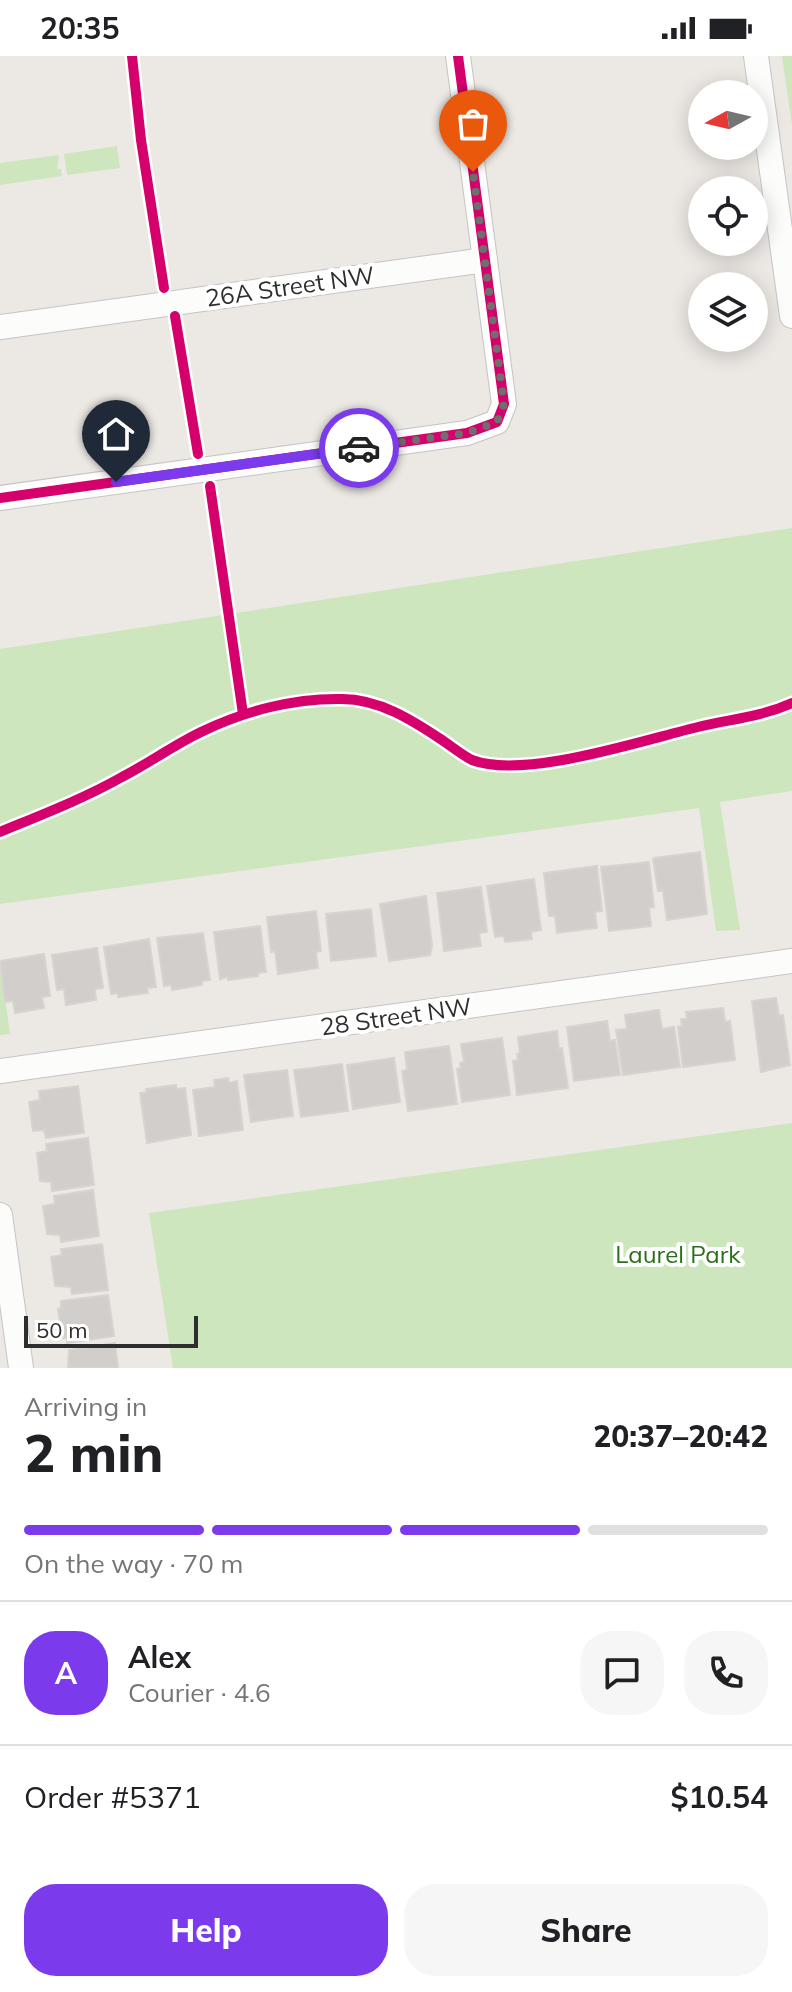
<!DOCTYPE html>
<html lang="en">
<head>
<meta charset="utf-8">
<style>
	body { margin:0; font-family:Mulish,sans-serif; background:#f6f6f6; color:#202124; height:100vh; display:flex; flex-direction:column; font-size:30px; white-space:nowrap }
	* { box-sizing:border-box; margin:0 }
	p { font-size:26px; color:#757577 }
	.icon { flex:none; width:44px; height:44px; fill:none; stroke:currentColor; stroke-width:2; stroke-linecap:round; stroke-linejoin:round }
	.map { position:relative; height:1312px; overflow:hidden }
	.side { display:flex; flex-direction:column; background:#fff; flex:1 }
	.side>* { flex:none }
	.needle { width:52px; rotate:262deg }
	.tools { position:absolute; left:688px; top:24px; display:grid; gap:16px }
	.tools a { display:grid; place-items:center; width:80px; height:80px; border-radius:50%; background:#fff; box-shadow:0 4px 20px #0003; font-size:40px }
	.scale { position:absolute; left:24px; bottom:20px; width:174px; box-sizing:border-box; padding-left:8px; border:4px solid #2e2e2e; border-top:0; font-size:22px; line-height:28px; white-space:nowrap; color:#2e2e2e; -webkit-text-stroke:6px #fff; paint-order:stroke }
	.pin { position:absolute; display:grid; place-items:center; width:68px; height:68px; color:#fff; margin:-82px -34px; border-radius:50% 50% 50% 0; rotate:-45deg; box-shadow:0 0 8px #0007 }
	.pin .icon { rotate:45deg }
	.courier { position:absolute; display:grid; place-items:center; width:80px; height:80px; margin:-40px; border:6px solid #7c3aed; border-radius:50%; background:#fff; color:#222; box-shadow:0 2px 10px #0007 }
	.headline em { font-style:normal; font-weight:800 }
	.headline div { display:flex; flex-direction:column-reverse }
	.headline { display:flex; align-items:center; justify-content:space-between; height:136px; padding:0 24px }
	h1 { font-size:52px; font-weight:800; line-height:60px }
	.bar { display:grid; grid-template-columns:repeat(4,1fr); gap:12px 8px; align-content:center; height:96px; padding:0 24px }
	.bar i { height:10px; border-radius:6px; background:#e0e0e0 }
	.bar .on { background:#7c3aed }
	.bar p { grid-column:span 4 }
	.line { display:flex; align-items:center; gap:20px; padding:0 24px; border-top:2px solid #e0e0e0 }
	.line div { flex:1 }
	.round { display:grid; place-items:center; flex:none; width:84px; height:84px; border-radius:32px; background:#f6f6f6 }
	.button { display:flex; gap:16px; margin-top:auto; padding:16px 24px }
	.button a { flex:1; height:92px; border-radius:32px; background:#7c3aed; color:#fff; font-size:32px; font-weight:800; line-height:92px; text-align:center }
	.button a+a { background:#f6f6f6; color:#202124 }
	.status { display:flex; justify-content:space-between; align-items:center; height:56px; padding:0 40px; background:#fff; direction:ltr }
	.status svg { height:22px; fill:currentColor }
	.map>svg:first-child { display:block }
	.green { fill:#cee6be }
	.building { fill:#d1cecb; stroke:#d7d4d0; stroke-width:2 }
	.lines { fill:none; stroke-linecap:round; stroke-linejoin:round }
	.minor-casing { stroke:#c5c4c5; stroke-width:26 }
	.minor { stroke:#fcfcfb; stroke-width:24 }
	.cycleway-casing { stroke:#fff; stroke-width:15 }
	.cycleway { stroke:#d6006c; stroke-width:10 }
	.done { stroke:#706f6e; stroke-width:8; stroke-dasharray:0 14.4 }
	.route { stroke:#7c3aed; stroke-width:10 }
	.labels { text-anchor:middle; dominant-baseline:central; stroke-width:8; stroke-linejoin:round; paint-order:stroke }
	.street-label { font-size:24px; fill:#2e2e2e; stroke:#fff }
	.park-label { font-size:24px; fill:#2c6e1b; stroke:#fff }
</style>
</head>
<body>
<div class="status"><b>20:35</b><svg viewBox="0 0 49 12"><path d="M0 12V9h3v3zM5 12V6h3v6zM10 12V3h3v9zM15 12V0h3v12zM26 1h20v11H26zM47 4h2v5h-2z"/></svg></div>
<div class="map">
<svg width="792" height="1312" viewBox="0 0 792 1312">
	<rect width="100%" height="100%" fill="#ece8e4"/>
	<!-- green -->
	<g class="green">
		<polygon points="782,0 792,0 792,69"/>
		<polygon points="117,90 120,112 67,119 64,98"/>
		<polygon points="59,99 57,113 61,113 62,120 0,129 0,107"/>
		<polygon points="792,472 792,735 720,746 740,874 716,875 699,752 0,848 0,593"/>
		<polygon points="0,904 10,978 0,979"/>
		<polygon points="792,1067 792,1312 173,1312 149,1157"/>
	</g>
	<!-- building -->
	<g class="building">
		<polygon points="700,796 707,858 667,864 663,835 658,835 653,802"/>
		<polygon points="649,806 654,851 649,852 651,870 609,875 601,811"/>
		<polygon points="597,810 602,855 595,856 597,872 557,877 555,860 549,860 544,817"/>
		<polygon points="534,823 541,874 531,876 532,883 505,886 504,880 495,881 487,830"/>
		<polygon points="481,831 487,876 479,877 481,890 444,895 437,837"/>
		<polygon points="426,840 432,890 430,899 389,905 380,848"/>
		<polygon points="371,853 376,900 331,905 326,858"/>
		<polygon points="316,855 321,895 316,896 318,912 278,918 275,895 271,896 267,861"/>
		<polygon points="260,870 266,916 258,917 258,920 228,924 228,921 220,923 214,876"/>
		<polygon points="203,877 210,924 202,925 202,929 172,934 171,929 164,930 157,882"/>
		<polygon points="149,883 156,931 147,932 148,937 118,941 118,937 111,938 104,891"/>
		<polygon points="97,892 103,932 95,933 96,944 66,949 64,933 57,934 52,899"/>
		<polygon points="44,898 50,940 42,941 44,952 15,957 13,945 5,946 0,905"/>
		<polygon points="776,942 779,960 783,959 790,1009 761,1016 752,945"/>
		<polygon points="723,952 725,966 730,965 735,1004 683,1011 678,971 682,970 681,963 687,963 686,956"/>
		<polygon points="659,954 662,973 674,971 680,1011 623,1019 616,974 627,973 625,959"/>
		<polygon points="607,965 610,985 615,984 620,1019 574,1025 567,971"/>
		<polygon points="557,975 559,993 562,992 568,1032 517,1039 513,1005 518,1004 517,998 520,997 518,981"/>
		<polygon points="502,982 510,1039 462,1046 457,1013 461,1012 460,1007 464,1006 461,988"/>
		<polygon points="449,990 457,1048 408,1055 402,1015 407,1014 405,996"/>
		<polygon points="394,1002 400,1046 353,1053 347,1009"/>
		<polygon points="342,1008 348,1055 301,1061 294,1014"/>
		<polygon points="287,1014 293,1060 251,1066 244,1019"/>
		<polygon points="228,1022 229,1027 237,1025 243,1074 199,1080 193,1034 215,1031 214,1024"/>
		<polygon points="176,1029 176,1033 185,1032 191,1079 147,1087 140,1037 147,1036 146,1033"/>
		<polygon points="78,1030 84,1077 46,1082 44,1074 33,1075 29,1046 40,1044 39,1035"/>
		<polygon points="88,1082 94,1129 52,1135 51,1126 40,1125 37,1097 47,1095 46,1088"/>
		<polygon points="93,1134 99,1180 61,1186 60,1179 47,1178 43,1150 55,1148 54,1140"/>
		<polygon points="102,1188 108,1234 72,1238 71,1231 55,1230 51,1201 62,1199 61,1193"/>
		<polygon points="108,1239 114,1280 67,1287 67,1282 62,1282 58,1253 61,1252 61,1245"/>
		<polygon points="115,1287 118,1312 68,1312 69,1294"/>
	</g>
	<g class="lines">
		<!-- minor casing -->
		<g class="minor-casing">
			<g id="minor">
				<polyline points="756,0 792,260"/>
				<polyline points="0,271 485,204"/>
				<polyline points="0,442 467,377 497,366 504,348 458,0"/>
				<polyline points="0,1015 792,905"/>
				<polyline points="0,1159 21,1312"/>
			</g>
		</g>
		<!-- minor -->
		<use href="#minor" class="minor"/>
		<!-- cycleway casing -->
		<g class="cycleway-casing">
			<g id="cycleway">
				<polyline points="132,0 141,84 164,232"/>
				<polyline points="175,260 198,398"/>
				<polyline points="210,430 243,658"/>
				<polyline points="0,442 467,377 497,366 504,348 458,0"/>
				<path d="M0,776C41,759 83,743 122,721C149,707 174,689 201,676C244,655 294,642 342,643C379,643 412,664 442,684C451,690 462,699 472,704C524,724 643,684 698,671C731,663 761,661 792,647"/>
			</g>
		</g>
		<!-- cycleway -->
		<use href="#cycleway" class="cycleway"/>
	</g>
	<g class="lines">
		<!-- done -->
		<polyline class="done" points="359,392 467,377 497,366 504,348 473,116"/>
		<!-- route -->
		<polyline class="route" points="116,426 359,392"/>
	</g>
	<g class="labels">
		<!-- street labels -->
		<g class="street-label">
			<text transform="translate(290 230) rotate(-8)">26A Street NW</text>
			<text transform="translate(396 960) rotate(-8)">28 Street NW</text>
		</g>
		<!-- park labels -->
		<g class="park-label">
			<text x="678" y="1198">Laurel Park</text>
		</g>
	</g>
</svg>
<div class="tools">
<a><svg class="needle" viewBox="-14 -14 28 28"><path d="M0-13l5 13h-10z" fill="#e53935"/><path d="M0 13l5-13h-10z" fill="#757577"/></svg></a>
<a><svg class="icon" aria-label="locate" viewBox="0 0 24 24"><circle cx="12" cy="12" r="6"/><path d="M12 2v4M12 18v4M2 12h4M18 12h4"/></svg></a>
<a><svg class="icon" aria-label="layers" viewBox="0 0 24 24"><path d="M12 4l9 5-9 5-9-5zM3 14l9 5 9-5"/></svg></a>
</div>
<div class="scale">50 m</div>
<div class="pin" style="left:473px;top:116px;background:#ea580c"><svg class="icon" aria-label="bag" viewBox="0 0 24 24"><path d="M5 8h14l-1 12H6zM9 8a3 3 0 0 1 6 0"/></svg></div>
<div class="pin" style="left:116px;top:426px;background:#1f2937"><svg class="icon" aria-label="home" viewBox="0 0 24 24"><path d="M3 11l9-7 9 7M6 9v11h12V9"/></svg></div>
<div class="courier" style="left:359px;top:392px"><svg class="icon" aria-label="car" viewBox="0 0 24 24"><path d="M5 17H2v-5l4-1 3-4h7l3 4 3 1v5h-3M9 17h6M6 11h13"/><circle cx="7" cy="17" r="2"/><circle cx="17" cy="17" r="2"/></svg></div>
</div>
<section class="side">
<div class="headline"><div><h1>2 min</h1><p>Arriving in</p></div><em>20:37–20:42</em></div>
<div class="bar"><i class="on"></i><i class="on"></i><i class="on"></i><i></i><p>On the way · 70 m</p></div>
<div class="line" style="height:144px"><b class="round" style="background:#7c3aed;color:#fff">A</b><div><b>Alex</b><p>Courier · 4.6</p></div><a class="round"><svg class="icon" aria-label="chat" viewBox="0 0 24 24"><path d="M4 5h16v11H9l-5 4z"/></svg></a><a class="round"><svg class="icon" aria-label="phone" viewBox="0 0 24 24"><path d="M5 4h4l2 5-3 2q2 4 5 5l2-3 5 2v4C11 20 4 13 5 4z"/></svg></a></div>
<div class="line" style="height:104px"><div>Order #5371</div><b>$10.54</b></div>
<div class="button"><a>Help</a><a>Share</a></div>
</section>
</body>
</html>
